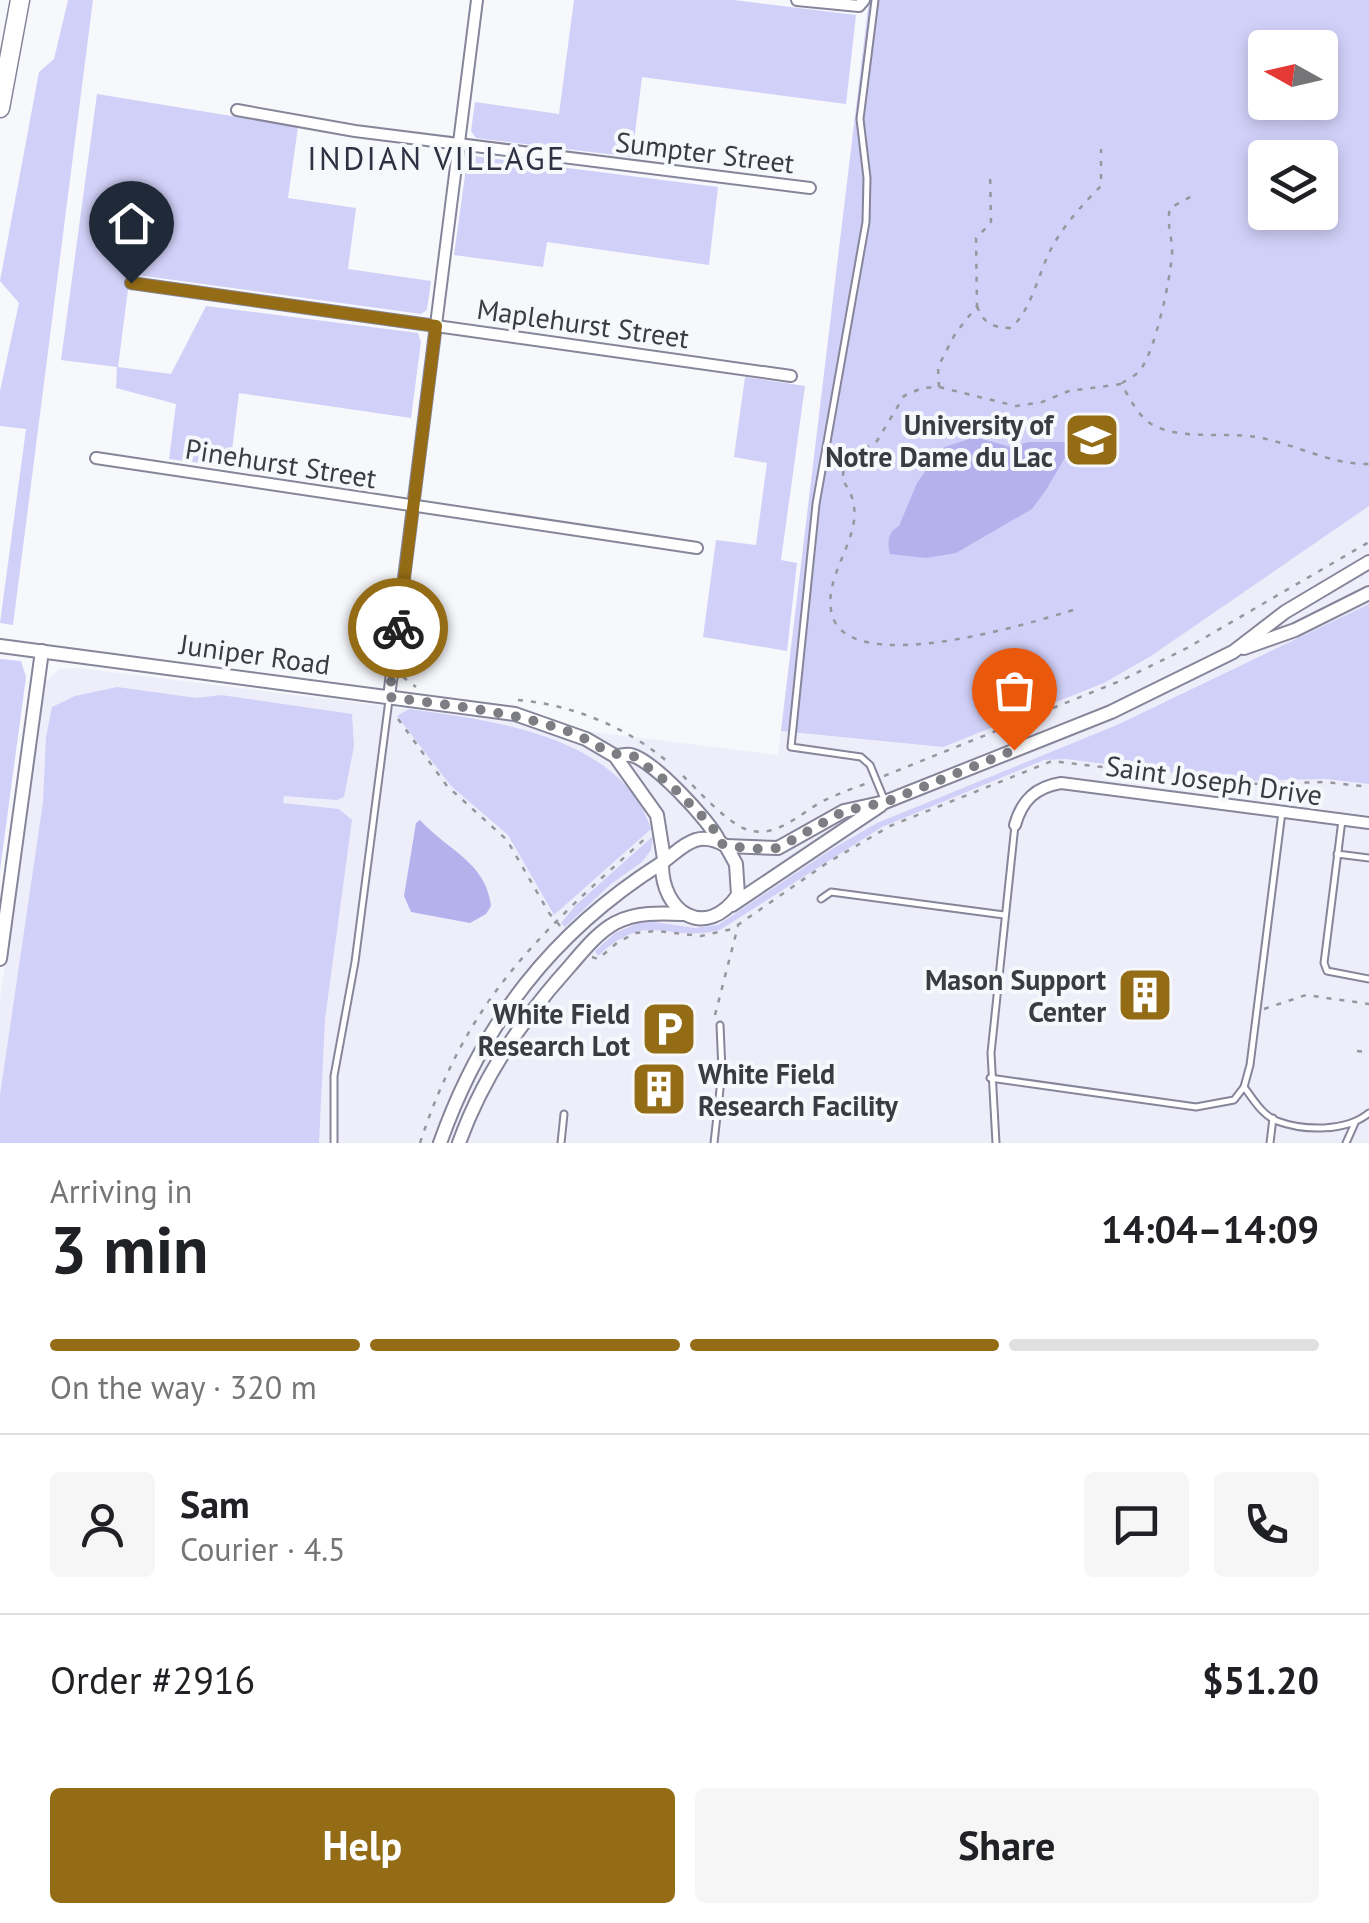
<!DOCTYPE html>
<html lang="en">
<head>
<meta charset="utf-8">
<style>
	body { margin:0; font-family:"PT Sans",sans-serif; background:#f6f6f6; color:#202124; height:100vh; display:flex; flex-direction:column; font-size:38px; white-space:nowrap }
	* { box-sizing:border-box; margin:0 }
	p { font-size:32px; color:#757577 }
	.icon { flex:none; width:55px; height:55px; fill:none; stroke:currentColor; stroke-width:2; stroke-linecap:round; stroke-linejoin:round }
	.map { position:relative; height:1143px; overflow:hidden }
	.side { display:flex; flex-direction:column; background:#fff; flex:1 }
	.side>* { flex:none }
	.needle { width:65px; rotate:278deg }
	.controls { position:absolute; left:1248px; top:30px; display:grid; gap:20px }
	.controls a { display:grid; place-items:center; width:90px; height:90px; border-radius:10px; background:#fff; box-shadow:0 5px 15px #0003; font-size:50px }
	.pin { position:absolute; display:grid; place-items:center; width:85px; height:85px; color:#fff; margin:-102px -42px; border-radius:50% 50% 50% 0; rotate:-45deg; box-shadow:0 0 10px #0007 }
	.pin .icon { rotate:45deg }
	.courier { position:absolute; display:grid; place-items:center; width:100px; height:100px; margin:-50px; border:8px solid #946c15; border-radius:50%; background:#fff; color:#222; box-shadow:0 2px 12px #0007 }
	.overview em { font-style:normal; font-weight:600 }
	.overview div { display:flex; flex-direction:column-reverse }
	.overview { display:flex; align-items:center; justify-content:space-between; height:170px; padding:0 50px }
	h1 { font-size:65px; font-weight:600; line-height:75px }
	.bar { display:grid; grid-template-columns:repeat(4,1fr); gap:15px 10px; align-content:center; height:120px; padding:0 50px }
	.bar i { height:12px; border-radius:8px; background:#e0e0e0 }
	.bar .selected { background:#946c15 }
	.bar p { grid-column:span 4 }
	.line { display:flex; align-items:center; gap:25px; padding:0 50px; border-top:2px solid #e0e0e0 }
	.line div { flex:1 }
	.round { display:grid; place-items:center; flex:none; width:105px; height:105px; border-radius:10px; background:#f6f6f6 }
	.cta { display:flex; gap:20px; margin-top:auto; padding:20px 50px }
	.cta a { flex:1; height:115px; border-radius:10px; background:#946c15; color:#fff; font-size:40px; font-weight:600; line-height:115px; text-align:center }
	.cta a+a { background:#f6f6f6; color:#202124 }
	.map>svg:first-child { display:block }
	.built { fill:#eeeefa; fill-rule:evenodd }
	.green { fill:#d1d0f8; fill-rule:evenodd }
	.water { fill:#b4b1ed }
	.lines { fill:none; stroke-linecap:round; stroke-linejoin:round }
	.service-casing { stroke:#86859a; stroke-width:9 }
	.minor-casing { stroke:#86859a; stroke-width:14 }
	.tertiary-casing { stroke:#86859a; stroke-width:16 }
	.motorway-casing { stroke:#86859a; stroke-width:21 }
	.path { stroke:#96969d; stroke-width:2.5; stroke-dasharray:5 8; stroke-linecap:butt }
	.service { stroke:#fff; stroke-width:5 }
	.minor { stroke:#fff; stroke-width:10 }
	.tertiary { stroke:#fff; stroke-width:12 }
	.motorway { stroke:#fff; stroke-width:18 }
	.done { stroke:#7d7d84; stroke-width:10; stroke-dasharray:0 18 }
	.route { stroke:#946c15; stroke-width:12 }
	.labels { text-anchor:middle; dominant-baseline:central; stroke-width:8; stroke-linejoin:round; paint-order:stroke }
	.street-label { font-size:28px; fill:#3b3b44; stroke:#f7f8fc }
	.poi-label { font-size:28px; font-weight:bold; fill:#3b3b44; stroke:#f7f8fc; text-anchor:end }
	.quarter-label { font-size:32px; letter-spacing:2.5px; fill:#313042; stroke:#f7f8fc }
</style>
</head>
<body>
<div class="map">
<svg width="1369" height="1143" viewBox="0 0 1369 1143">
	<rect width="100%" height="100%" fill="#f7f8fc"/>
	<!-- built -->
	<path class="built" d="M869,0H1369V1143H0V999L44,683L59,669L79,668L778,755ZM1265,48H1320V102H1265ZM1265,158H1320V212H1265Z"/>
	<!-- green -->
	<g class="green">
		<polygon points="68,0 93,0 13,625 0,623 26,429 0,426 0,391 19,303 0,281 39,72 54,59"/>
		<polygon points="574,0 734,0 856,15 846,104 642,77 632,157 476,138 471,131 475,102 559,114"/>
		<path d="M869,0H1369V506L1151,656L1104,683L943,747L781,731ZM1265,48H1320V102H1265ZM1265,158H1320V212H1265Z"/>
		<polygon points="97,94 298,127 288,198 356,208 348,269 431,281 427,310 421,314 130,274 118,367 171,374 206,306 418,333 421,342 411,418 239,393 230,467 169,459 176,404 116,388 117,367 61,360"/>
		<polygon points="473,156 718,187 709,265 547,242 543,267 454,255 467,161"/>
		<polygon points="745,377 805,386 781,560 797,563 787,651 703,637 716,540 756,545 767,463 734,457"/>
		<path d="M1369,604V784L1325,779L1240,781L1066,759L1044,760L882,827L720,930C666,944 650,908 598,956L595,951L615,933L639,923L654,922L695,928L718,925L832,849L877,823L1117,725Z"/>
		<polygon points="0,659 21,661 26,677 0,870"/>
		<polygon points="117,687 197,698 221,695 352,714 354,746 344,797 337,800 284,796 283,803 339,809 352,820 325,1019 319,1143 0,1143 0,1095 43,802 46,737 52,707 75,696"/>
		<path d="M409,709C491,720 621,736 651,829L554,915L508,835L451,786L397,716Z"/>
		<polygon points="653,836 651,850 642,862 611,884 565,927 561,923 576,905"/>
	</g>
	<!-- water -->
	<g class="water">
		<path d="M975,437L1011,447L1028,442H1074L1046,490L1032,509L956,553L926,558L890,554C887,542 888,532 899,526L917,483L942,448Z"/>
		<path d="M420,820C447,850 486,862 491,906L486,914L470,923L411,912L404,896L416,823Z"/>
	</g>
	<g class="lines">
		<!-- service casing -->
		<g class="service-casing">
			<g id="service">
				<polyline points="875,0 860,119 867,178 866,222 816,504 791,747 861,757 870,765 884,799"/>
				<polyline points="1342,820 1324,963 1327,971 1369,979"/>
				<polyline points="1337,854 1369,858"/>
				<polyline points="821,899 831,892 1004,915"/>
				<polyline points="990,1078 1196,1107 1234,1100 1244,1087 1250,1065 1282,812"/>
				<path d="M1244,1087C1253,1099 1262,1115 1277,1121C1304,1131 1346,1132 1369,1113"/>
				<polyline points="334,1143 334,1076 355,962 389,700"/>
				<polyline points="561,1143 564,1114"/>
				<polyline points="714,1143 722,1071 720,1025"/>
				<polyline points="996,1143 991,1053 1015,825"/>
				<polyline points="1270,1143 1273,1118"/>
				<polyline points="1346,1143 1355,1123"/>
			</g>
		</g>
		<!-- minor casing -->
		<g class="minor-casing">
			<g id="minor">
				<polyline points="797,0 859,6 864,0"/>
				<polyline points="237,110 355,131 810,188"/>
				<polyline points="131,283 791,376"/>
				<polyline points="96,458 697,548"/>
				<polyline points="389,697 477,0"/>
				<path d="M1015,825C1022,800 1036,787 1061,783L1369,823"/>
			</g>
		</g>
		<!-- tertiary casing -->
		<g class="tertiary-casing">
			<g id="tertiary">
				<polyline points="0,646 515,714 586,739 615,756 657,815 664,859"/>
				<polyline points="1244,648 1295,630 1369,593"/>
				<path d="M615,756C620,756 626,754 631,755C653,760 710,821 719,841"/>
				<polyline points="726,846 778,848 844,811 885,802 1111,712 1233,652 1285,612 1369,562"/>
				<polyline points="732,905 881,805"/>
				<polyline points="0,959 42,651"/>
				<path d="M440,1143C483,1022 552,933 660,864C681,850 695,827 726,846L736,864L738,895C706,941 661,913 662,863"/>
				<path d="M459,1143C483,1076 523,1018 570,966C583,951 597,933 615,923C636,912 660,913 683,914"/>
			</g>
		</g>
		<!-- motorway casing -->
		<g class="motorway-casing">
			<polyline id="motorway" points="0,108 20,0"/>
		</g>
		<!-- path -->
		<g class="path">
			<path d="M977,306C983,323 993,328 1011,328C1032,309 1038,274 1051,249C1064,225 1082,205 1101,186V149"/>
			<path d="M1122,383C1128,379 1137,375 1141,369C1156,348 1170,280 1172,255C1173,238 1166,224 1170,208L1192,196"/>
			<polyline points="939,387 938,367 955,334 977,306 976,238 991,223 990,171"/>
			<path d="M1073,610C1031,623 841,682 831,610C824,565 878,524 842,480L846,458L877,441L904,396L922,388L939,387L1016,406L1042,402L1069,391L1121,384C1130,398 1139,419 1155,426C1184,440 1224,432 1256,437C1293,443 1331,465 1369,464"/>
			<polyline points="403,677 416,687"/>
			<path d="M518,700C573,705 627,727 669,763"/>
			<polyline points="398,719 447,786 507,840 549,913 561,927"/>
			<path d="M683,776C701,793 721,817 743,828C773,842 799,814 823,801C838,794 853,788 868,783"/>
			<polyline points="884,776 1120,681 1187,648 1369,542"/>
			<polyline points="592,957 598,959 618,942 636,933 657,931 701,936 732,929 827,863 890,826 1052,761 1243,784 1325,782 1369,787"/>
			<polyline points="1264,1009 1306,995 1369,1004"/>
			<polyline points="715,1015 738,926"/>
			<polyline points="1357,1051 1369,1052"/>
			<path d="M420,1143C468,997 538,935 648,836"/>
		</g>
		<!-- service -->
		<use href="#service" class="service"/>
		<!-- minor -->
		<use href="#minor" class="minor"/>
		<!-- tertiary -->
		<use href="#tertiary" class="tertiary"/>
		<!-- motorway -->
		<use href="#motorway" class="motorway"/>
	</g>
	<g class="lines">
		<!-- done -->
		<path class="done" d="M398,628L389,697C452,706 515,711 575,734C597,743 607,757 632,755L672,786L712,826L719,842L726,846L760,849L778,848L844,811L886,802L1014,750"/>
		<!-- route -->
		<polyline class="route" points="131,283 436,326 398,628"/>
	</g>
	<!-- icons -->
	<defs>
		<g id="university-square" transform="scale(2.875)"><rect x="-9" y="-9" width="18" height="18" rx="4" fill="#946c15" stroke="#f7f8fc"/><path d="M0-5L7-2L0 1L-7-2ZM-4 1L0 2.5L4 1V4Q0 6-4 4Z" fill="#fff"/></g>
		<g id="building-square" transform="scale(2.875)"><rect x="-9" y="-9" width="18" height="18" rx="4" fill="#946c15" stroke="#f7f8fc"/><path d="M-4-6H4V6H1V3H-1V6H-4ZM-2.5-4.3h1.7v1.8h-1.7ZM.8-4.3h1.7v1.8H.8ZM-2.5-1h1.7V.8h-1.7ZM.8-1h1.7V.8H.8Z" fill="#fff"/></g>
		<g id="parking-square" transform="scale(2.875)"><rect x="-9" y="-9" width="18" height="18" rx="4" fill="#946c15" stroke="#f7f8fc"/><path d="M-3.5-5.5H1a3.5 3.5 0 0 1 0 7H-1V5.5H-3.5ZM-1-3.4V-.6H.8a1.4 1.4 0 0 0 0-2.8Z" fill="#fff"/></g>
	</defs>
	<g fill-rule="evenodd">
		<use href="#university-square" x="1092" y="440"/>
		<use href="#building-square" x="1145" y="995"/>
		<use href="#parking-square" x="669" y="1029"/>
		<use href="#building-square" x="659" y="1089"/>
	</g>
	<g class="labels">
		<!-- street labels -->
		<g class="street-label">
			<text transform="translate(705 152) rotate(7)">Sumpter Street</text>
			<text transform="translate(583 323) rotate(8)">Maplehurst Street</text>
			<text transform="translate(281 463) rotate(9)">Pinehurst Street</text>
			<text transform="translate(255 654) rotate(8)">Juniper Road</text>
			<text transform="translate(1214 780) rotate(8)">Saint Joseph Drive</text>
		</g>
		<!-- poi labels -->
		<g class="poi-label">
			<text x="1053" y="424">University of<tspan x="1053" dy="32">Notre Dame du Lac</tspan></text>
			<text x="1106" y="979">Mason Support<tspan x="1106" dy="32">Center</tspan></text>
			<text x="630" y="1013">White Field<tspan x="630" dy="32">Research Lot</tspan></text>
			<text x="698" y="1073" text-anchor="start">White Field<tspan x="698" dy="32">Research Facility</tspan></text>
		</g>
		<!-- quarter labels -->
		<g class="quarter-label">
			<text x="437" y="158">INDIAN VILLAGE</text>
		</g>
	</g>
</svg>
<div class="controls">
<a><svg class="needle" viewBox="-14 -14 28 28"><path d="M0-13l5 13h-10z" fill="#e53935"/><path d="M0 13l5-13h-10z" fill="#757577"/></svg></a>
<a><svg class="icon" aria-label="layers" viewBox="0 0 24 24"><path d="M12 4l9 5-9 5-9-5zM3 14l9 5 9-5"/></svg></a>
</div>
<div class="pin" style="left:1014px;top:750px;background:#ea580c"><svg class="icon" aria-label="bag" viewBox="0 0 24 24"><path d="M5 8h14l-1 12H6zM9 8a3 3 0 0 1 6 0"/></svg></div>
<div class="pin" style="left:131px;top:283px;background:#1f2937"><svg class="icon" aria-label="home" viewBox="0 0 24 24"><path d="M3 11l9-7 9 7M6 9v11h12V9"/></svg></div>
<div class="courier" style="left:398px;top:628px"><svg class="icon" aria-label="bike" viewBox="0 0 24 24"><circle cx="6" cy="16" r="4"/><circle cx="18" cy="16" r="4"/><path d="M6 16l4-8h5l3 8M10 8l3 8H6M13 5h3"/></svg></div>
</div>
<section class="side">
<div class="overview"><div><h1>3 min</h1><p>Arriving in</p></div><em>14:04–14:09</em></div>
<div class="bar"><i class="selected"></i><i class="selected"></i><i class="selected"></i><i></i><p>On the way · 320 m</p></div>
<div class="line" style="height:180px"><a class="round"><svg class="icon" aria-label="person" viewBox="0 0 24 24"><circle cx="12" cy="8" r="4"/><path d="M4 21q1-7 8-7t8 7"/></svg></a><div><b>Sam</b><p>Courier · 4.5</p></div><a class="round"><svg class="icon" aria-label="chat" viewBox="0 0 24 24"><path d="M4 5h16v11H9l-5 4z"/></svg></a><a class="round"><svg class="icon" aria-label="phone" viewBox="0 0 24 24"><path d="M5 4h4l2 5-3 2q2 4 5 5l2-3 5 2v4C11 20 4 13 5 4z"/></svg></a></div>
<div class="line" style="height:130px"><div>Order #2916</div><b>$51.20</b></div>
<div class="cta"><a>Help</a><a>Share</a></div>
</section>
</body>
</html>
